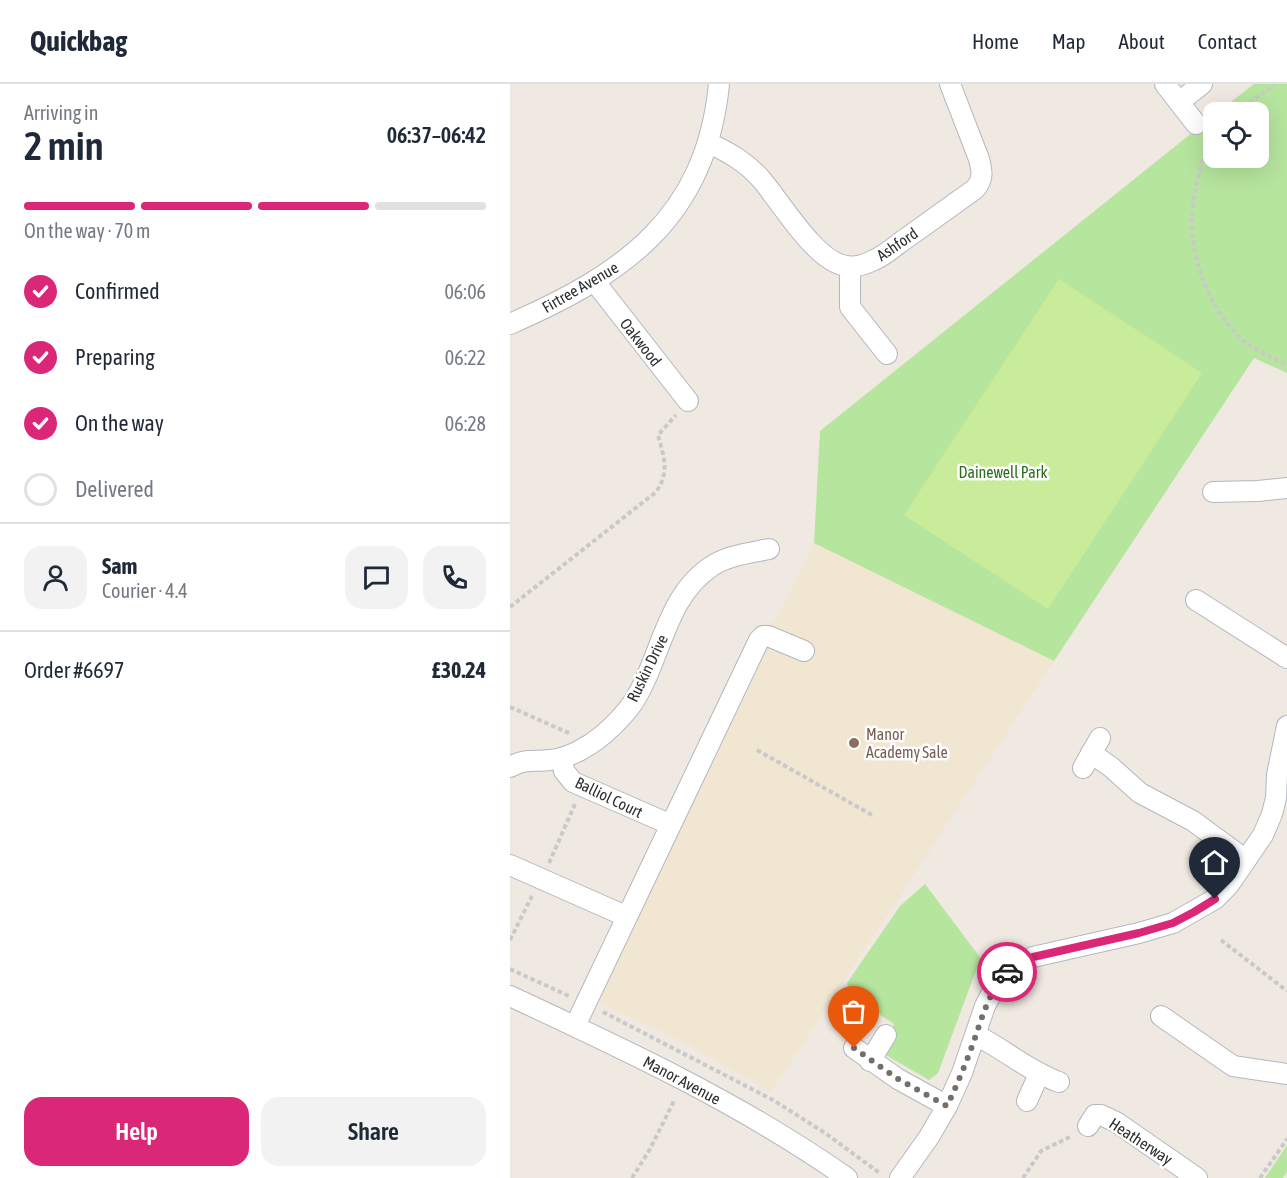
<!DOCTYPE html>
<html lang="en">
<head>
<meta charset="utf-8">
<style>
	body { margin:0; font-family:"Asap Condensed",sans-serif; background:#f2f2f3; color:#1f2937; height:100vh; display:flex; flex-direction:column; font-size:22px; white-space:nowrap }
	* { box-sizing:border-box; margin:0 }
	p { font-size:20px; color:#747a83 }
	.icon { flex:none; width:33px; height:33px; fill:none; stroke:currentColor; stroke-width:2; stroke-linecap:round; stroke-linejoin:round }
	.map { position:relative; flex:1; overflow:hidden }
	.details { display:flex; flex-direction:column; background:#fff; width:510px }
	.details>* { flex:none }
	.tools { position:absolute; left:693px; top:18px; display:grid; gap:12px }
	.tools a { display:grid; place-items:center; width:66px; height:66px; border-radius:12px; background:#fff; box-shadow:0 6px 24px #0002; font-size:30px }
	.pin { position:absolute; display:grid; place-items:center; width:51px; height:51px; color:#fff; margin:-62px -26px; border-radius:50% 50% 50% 0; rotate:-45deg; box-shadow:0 0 6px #0007 }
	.pin .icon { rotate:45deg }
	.courier { position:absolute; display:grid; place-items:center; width:60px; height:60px; margin:-30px; border:4px solid #db2777; border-radius:50%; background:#fff; color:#222; box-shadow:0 2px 8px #0007 }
	.summary em { font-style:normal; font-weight:600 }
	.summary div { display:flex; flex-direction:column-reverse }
	.summary { display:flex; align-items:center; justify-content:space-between; height:102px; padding:0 24px }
	h1 { font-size:39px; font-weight:600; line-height:45px }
	.bar { display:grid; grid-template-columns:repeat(4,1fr); gap:9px 6px; align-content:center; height:72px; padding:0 24px }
	.bar i { height:8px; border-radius:4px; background:#e0e1e3 }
	.bar .selected { background:#db2777 }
	.bar p { grid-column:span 4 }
	.line { display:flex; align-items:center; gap:15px; padding:0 24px; border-top:2px solid #e0e1e3 }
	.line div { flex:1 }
	.round { display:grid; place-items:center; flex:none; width:63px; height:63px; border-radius:18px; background:#f2f2f3 }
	ol { padding:0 24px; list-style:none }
	li { display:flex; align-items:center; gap:18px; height:66px }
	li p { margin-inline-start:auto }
	li .icon { padding:6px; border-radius:50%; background:#db2777; color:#fff; stroke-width:4 }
	li:last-child { color:#747a83 }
	li i { width:33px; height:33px; border:3px solid #e0e1e3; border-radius:50% }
	.action { display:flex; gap:12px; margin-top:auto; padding:12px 24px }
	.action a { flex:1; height:69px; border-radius:18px; background:#db2777; color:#fff; font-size:24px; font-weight:600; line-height:69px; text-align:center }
	.action a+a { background:#f2f2f3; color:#1f2937 }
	header { display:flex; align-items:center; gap:36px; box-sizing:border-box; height:84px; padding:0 30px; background:#fff; border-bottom:2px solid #e0e1e3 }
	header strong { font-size:28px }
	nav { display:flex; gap:33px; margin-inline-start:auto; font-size:21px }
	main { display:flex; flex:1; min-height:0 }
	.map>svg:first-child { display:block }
	.education { fill:#f0e6d1 }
	.green { fill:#b6e59e }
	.pitch { fill:#c9ec9a }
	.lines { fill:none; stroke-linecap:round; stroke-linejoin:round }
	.minor-casing { stroke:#b4b7c1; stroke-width:22 }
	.path { stroke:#c9c9c9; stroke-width:4; stroke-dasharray:4.5 3; stroke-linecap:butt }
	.minor { stroke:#fff; stroke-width:20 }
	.done { stroke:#726f6d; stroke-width:6; stroke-dasharray:0 10.8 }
	.route { stroke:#db2777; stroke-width:8 }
	.education-dot { fill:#8d6e63; stroke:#fff; stroke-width:2 }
	.labels { text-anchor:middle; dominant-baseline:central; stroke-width:5; stroke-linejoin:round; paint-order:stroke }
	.street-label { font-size:16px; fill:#2e2e2e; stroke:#fff }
	.park-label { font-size:16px; fill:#2c6e1b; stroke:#fff }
	.education-label { font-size:16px; fill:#785e54; stroke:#fff; text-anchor:start }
</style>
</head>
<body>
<header>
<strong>Quickbag</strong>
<nav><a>Home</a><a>Map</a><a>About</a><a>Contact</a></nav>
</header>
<main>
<section class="details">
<div class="summary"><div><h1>2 min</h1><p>Arriving in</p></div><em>06:37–06:42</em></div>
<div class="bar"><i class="selected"></i><i class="selected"></i><i class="selected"></i><i></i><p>On the way · 70 m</p></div>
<ol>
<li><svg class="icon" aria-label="check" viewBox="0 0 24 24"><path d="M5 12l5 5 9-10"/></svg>Confirmed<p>06:06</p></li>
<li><svg class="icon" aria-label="check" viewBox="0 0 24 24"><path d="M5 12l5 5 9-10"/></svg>Preparing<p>06:22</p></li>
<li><svg class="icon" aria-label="check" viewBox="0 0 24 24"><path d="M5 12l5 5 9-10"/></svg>On the way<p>06:28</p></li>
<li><i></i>Delivered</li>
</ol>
<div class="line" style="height:108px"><a class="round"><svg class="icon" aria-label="person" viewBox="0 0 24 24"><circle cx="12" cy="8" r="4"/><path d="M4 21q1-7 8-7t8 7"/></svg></a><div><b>Sam</b><p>Courier · 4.4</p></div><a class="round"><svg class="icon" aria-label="chat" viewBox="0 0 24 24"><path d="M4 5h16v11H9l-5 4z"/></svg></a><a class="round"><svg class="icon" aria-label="phone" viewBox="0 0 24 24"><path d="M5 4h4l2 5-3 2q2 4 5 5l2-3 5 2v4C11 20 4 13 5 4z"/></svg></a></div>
<div class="line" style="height:78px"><div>Order #6697</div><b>£30.24</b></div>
<div class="action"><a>Help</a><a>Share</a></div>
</section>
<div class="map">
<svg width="777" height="1094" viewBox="0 0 777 1094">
	<rect width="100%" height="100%" fill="#efe9e1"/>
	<!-- education -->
	<polygon class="education" points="304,459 544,577 261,1008 174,958 72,911 159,740 254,542 265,537"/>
	<!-- green -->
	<g class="green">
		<polygon points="744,0 777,0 777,289 744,274 544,577 304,459 310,347 703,32 704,74 748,74 748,28 708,28"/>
		<polygon points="415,800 472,876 468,881 428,989 419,996 374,970 384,940 339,910 337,899 390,822"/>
		<polygon points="777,1061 777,1088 773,1094 755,1094"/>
	</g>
	<!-- pitch -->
	<polygon class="pitch" points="549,195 692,289 538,525 394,431"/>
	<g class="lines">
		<!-- minor casing -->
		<g class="minor-casing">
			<g id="minor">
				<polyline points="655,0 686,40"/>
				<polyline points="669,18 692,0"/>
				<path d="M199,59C220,69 236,78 251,95C271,118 306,179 337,182C346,184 356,180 364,176C376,171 387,160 398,153C420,137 443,121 465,105C474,95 472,87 469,75L440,0"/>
				<polyline points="340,183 340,223 377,270"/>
				<polyline points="85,198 178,317"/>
				<path d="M0,240C114,190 196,134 209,0"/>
				<polyline points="703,408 748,407 777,404"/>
				<polyline points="686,516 777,574"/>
				<polyline points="581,669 601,683 630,709 683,737 736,776"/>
				<polyline points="52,674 54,687 63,698 159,740"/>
				<path d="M0,683C15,674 25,678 40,676C58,675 80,662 94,650C103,642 115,630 122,620C151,577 155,512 202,482C218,471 241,469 259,465"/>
				<polyline points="573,684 590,654"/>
				<polyline points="0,781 111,830"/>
				<path d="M0,912C116,966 232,1020 337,1094"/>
				<polyline points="651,932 723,982 777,990"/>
				<polyline points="65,942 249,556 253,552 258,552 294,567"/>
				<path d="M466,951C495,966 519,987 549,998"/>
				<polyline points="344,964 388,995 437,1022"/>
				<polyline points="360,977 376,951"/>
				<polyline points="517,1017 529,990"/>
				<polyline points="578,1042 585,1031 591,1031 606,1038 687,1094"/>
				<polyline points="390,1094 419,1053 437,1022 452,989 475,922 483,907 501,884 523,873 629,849 663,839 705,815 718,802 753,751 762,730 766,714 767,691 777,642"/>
			</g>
		</g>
		<!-- path -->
		<g class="path">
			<polyline points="727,28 765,0"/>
			<path d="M700,54C691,77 680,120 682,145C684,179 699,221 723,246C737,263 758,272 777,281"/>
			<path d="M0,523L146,408C160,387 154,374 148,351L166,331"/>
			<polyline points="0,623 61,650"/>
			<polyline points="247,666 362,731"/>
			<polyline points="39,779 65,720"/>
			<polyline points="0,856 22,812"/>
			<polyline points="711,856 777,907"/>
			<polyline points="0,885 59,912"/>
			<polyline points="93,928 263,1016 315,1049 371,1090"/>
			<polyline points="122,1094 140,1065 164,1017"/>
			<polyline points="513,1094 531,1067 562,1052"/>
			<polyline points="750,1094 777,1055"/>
		</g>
		<!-- minor -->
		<use href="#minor" class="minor"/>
	</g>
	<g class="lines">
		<!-- done -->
		<path class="done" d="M344,964L388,995L437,1022C446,1003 454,984 461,965C471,938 477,910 497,888"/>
		<!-- route -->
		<polyline class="route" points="497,888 510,878 523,873 629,849 663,839 684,828 705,815"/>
	</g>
	<!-- markers -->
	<circle class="education-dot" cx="344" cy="659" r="6"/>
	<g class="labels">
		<!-- street labels -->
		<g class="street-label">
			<text transform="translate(387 160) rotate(-34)">Ashford</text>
			<text transform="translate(70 203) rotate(-30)">Firtree Avenue</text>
			<text transform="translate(131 258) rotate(52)">Oakwood</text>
			<text transform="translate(137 584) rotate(-64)">Ruskin Drive</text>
			<text transform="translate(99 713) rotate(26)">Balliol Court</text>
			<text transform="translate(172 996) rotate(28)">Manor Avenue</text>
			<text transform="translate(631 1057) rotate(33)">Heatherway</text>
		</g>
		<!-- park labels -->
		<g class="park-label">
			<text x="493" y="388">Dainewell Park</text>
		</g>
		<!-- education labels -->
		<g class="education-label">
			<text x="356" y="650">Manor<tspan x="356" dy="18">Academy Sale</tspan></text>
		</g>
	</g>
</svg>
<div class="tools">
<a><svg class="icon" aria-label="locate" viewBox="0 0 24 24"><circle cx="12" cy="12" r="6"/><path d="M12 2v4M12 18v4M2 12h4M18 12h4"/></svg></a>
</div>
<div class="pin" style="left:344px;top:964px;background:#ea580c"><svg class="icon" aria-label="bag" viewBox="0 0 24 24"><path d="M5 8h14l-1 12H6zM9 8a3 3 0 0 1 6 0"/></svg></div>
<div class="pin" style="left:705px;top:815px;background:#1f2937"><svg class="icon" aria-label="home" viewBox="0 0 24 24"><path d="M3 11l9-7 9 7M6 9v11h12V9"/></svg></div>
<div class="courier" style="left:497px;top:888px"><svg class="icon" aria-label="car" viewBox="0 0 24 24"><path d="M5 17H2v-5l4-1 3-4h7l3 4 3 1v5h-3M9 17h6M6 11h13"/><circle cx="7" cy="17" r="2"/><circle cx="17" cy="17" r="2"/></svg></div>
</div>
</main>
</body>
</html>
